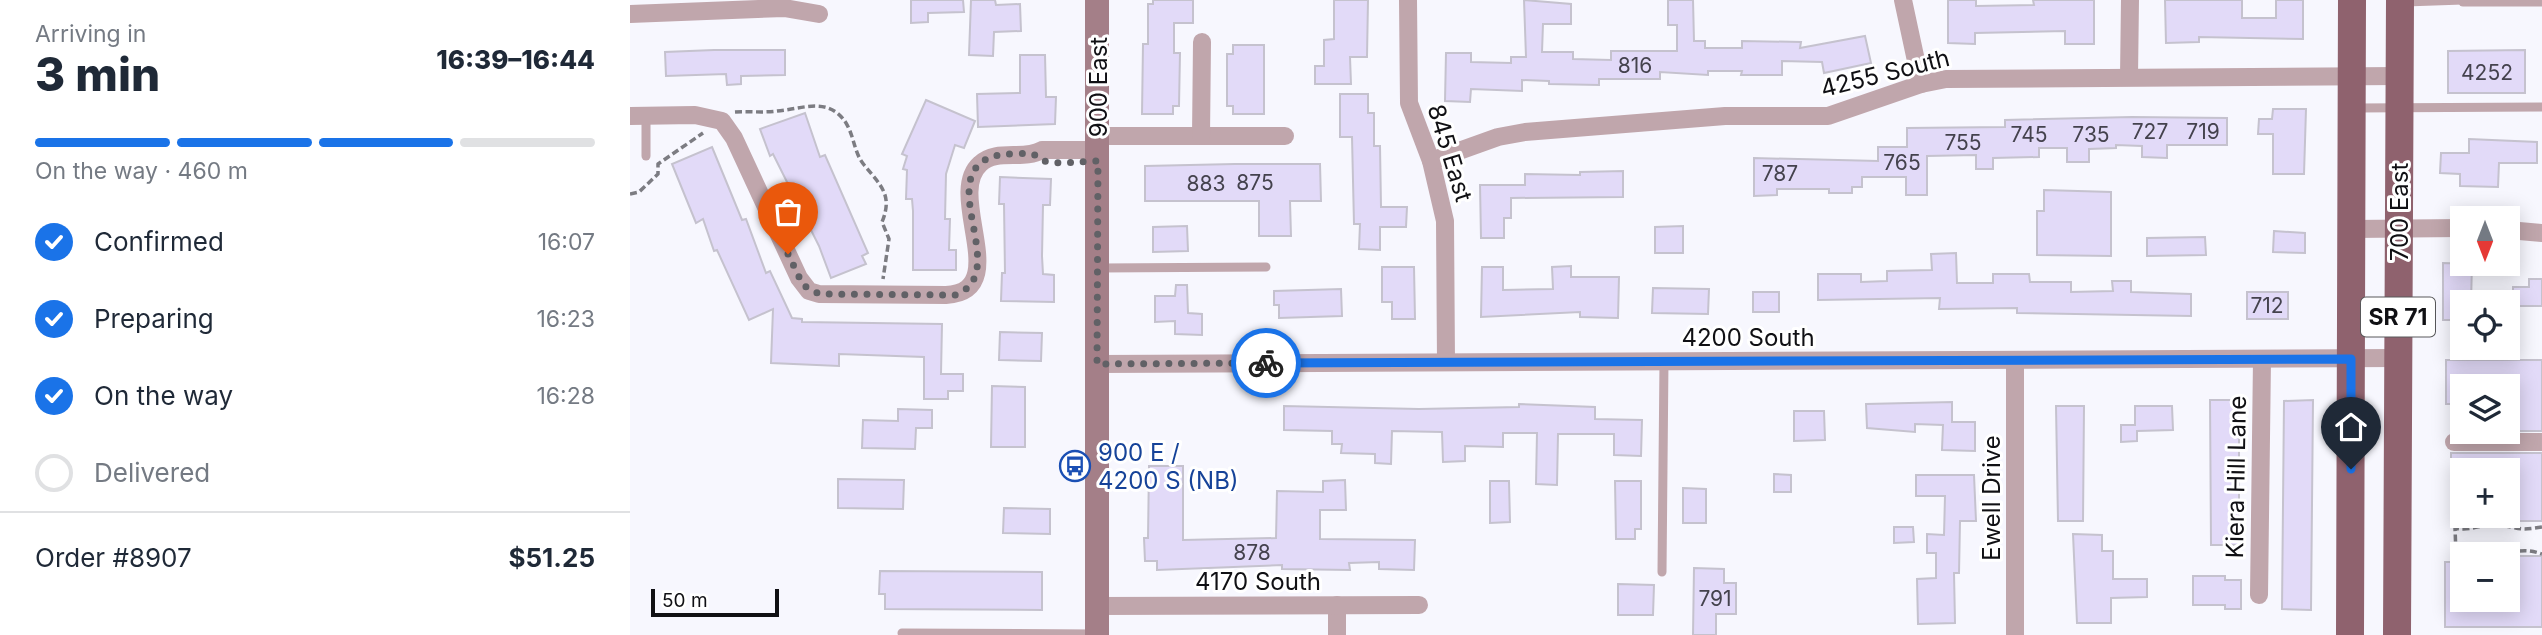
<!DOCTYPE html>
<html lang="en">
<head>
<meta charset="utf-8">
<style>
	body { margin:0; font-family:Inter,sans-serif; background:#f2f2f3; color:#1f2937; height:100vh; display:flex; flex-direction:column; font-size:26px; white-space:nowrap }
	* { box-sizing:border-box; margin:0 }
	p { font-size:23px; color:#747a83 }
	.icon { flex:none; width:38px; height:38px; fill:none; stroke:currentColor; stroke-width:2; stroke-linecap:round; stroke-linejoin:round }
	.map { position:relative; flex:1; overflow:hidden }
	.panel { display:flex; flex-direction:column; background:#fff; width:630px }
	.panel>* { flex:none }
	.needle { width:46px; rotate:180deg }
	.buttons { position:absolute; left:1820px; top:206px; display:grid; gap:14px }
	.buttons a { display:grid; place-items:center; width:70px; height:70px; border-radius:0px; background:#fff; box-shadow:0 4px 18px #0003; font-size:35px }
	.scale { position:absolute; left:21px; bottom:18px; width:128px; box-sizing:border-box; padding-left:7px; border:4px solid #101014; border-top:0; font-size:19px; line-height:24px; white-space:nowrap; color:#101014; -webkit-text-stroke:5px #fff; paint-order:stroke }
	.pin { position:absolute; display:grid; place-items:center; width:60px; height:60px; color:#fff; margin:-72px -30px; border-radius:50% 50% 50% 0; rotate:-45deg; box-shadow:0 0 7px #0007 }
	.pin .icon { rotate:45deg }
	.courier { position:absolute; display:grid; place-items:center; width:70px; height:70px; margin:-35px; border:5px solid #1a73e8; border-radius:50%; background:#fff; color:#222; box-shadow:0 2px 9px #0007 }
	.summary em { font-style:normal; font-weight:800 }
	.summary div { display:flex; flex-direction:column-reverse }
	.summary { display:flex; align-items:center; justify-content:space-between; height:119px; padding:0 35px }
	h1 { font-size:46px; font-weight:800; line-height:52px }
	.bar { display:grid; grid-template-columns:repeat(4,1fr); gap:10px 7px; align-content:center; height:84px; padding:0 35px }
	.bar i { height:9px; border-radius:5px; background:#e0e1e3 }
	.bar .active { background:#1a73e8 }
	.bar p { grid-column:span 4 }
	.line { display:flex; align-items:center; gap:18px; padding:0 35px; border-top:2px solid #e0e1e3 }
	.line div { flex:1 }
	ol { padding:0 35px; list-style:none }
	li { display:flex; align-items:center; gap:21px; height:77px }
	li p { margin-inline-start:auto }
	li .icon { padding:7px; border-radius:50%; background:#1a73e8; color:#fff; stroke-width:4 }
	li:last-child { color:#747a83 }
	li i { width:38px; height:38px; border:4px solid #e0e1e3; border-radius:50% }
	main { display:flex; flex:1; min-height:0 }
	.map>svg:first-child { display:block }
	.building { fill:#e2daf8; stroke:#c5c2ce; stroke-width:2 }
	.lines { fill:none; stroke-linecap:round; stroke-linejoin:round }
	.path { stroke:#7c7c82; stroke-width:3.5; stroke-dasharray:7 3.5; stroke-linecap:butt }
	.service { stroke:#c0a6ac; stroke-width:9 }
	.minor { stroke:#c0a6ac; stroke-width:18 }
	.secondary { stroke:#a47f88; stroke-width:24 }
	.primary { stroke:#8f626e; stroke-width:28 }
	.done { stroke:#616166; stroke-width:7; stroke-dasharray:0 12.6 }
	.route { stroke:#1a73e8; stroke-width:9 }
	.labels { text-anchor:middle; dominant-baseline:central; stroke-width:6; stroke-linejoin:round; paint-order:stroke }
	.number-label { font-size:21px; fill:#44424d }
	.shield { fill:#fff; stroke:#58585a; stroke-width:2 }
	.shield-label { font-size:23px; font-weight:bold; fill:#101014 }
	.street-label { font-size:24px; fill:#101014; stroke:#fff }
	.transit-label { font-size:24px; fill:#164399; stroke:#fff; text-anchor:start }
</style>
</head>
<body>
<main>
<section class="panel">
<div class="summary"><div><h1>3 min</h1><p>Arriving in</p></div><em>16:39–16:44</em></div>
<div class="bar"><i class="active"></i><i class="active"></i><i class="active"></i><i></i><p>On the way · 460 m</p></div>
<ol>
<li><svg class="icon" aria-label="check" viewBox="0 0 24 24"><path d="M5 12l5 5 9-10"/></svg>Confirmed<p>16:07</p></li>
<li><svg class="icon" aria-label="check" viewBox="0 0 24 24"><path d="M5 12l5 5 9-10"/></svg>Preparing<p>16:23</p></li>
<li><svg class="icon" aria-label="check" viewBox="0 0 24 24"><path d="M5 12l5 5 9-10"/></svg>On the way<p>16:28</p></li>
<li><i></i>Delivered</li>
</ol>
<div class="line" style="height:91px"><div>Order #8907</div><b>$51.25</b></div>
</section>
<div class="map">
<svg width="1912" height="635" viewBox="0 0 1912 635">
	<rect width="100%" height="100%" fill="#f7f7fe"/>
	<!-- building -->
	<g class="building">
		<polygon points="281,0 333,0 334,12 298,13 298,22 281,23"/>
		<polygon points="341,0 365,0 366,5 390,4 391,31 364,32 363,56 339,55"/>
		<polygon points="523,0 563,0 563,23 544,23 544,53 550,53 549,106 543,106 543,114 512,114 513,44 518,44 518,4 523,4"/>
		<polygon points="704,0 738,0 737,57 720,57 721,84 685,84 685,66 694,66 694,40 704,39"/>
		<polygon points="894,0 941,4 941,24 913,24 912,52 943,52 943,59 981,60 981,51 1047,51 1047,25 1038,25 1038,0 1063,0 1064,41 1075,41 1075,48 1112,48 1112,41 1171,42 1170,48 1235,36 1241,63 1194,73 1192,62 1152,61 1152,75 1111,75 1112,71 1078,71 1078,75 1030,72 1030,79 969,79 969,85 919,84 919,81 892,80 892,91 841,89 840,102 815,101 816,53 841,53 841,62 881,63 881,57 896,57"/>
		<polygon points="1318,0 1346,0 1346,6 1404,5 1403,0 1464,0 1464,44 1435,44 1435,31 1345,33 1345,44 1318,43"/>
		<polygon points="1535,0 1612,0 1612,18 1646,18 1646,0 1673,0 1673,39 1569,37 1569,42 1536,43"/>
		<polygon points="603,45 634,45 634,114 603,114 603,106 597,106 597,54 603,54"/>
		<polygon points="84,50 155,50 155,75 111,76 111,84 97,85 96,74 36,76 35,52"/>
		<polygon points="1895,50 1895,93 1818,93 1818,51"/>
		<polygon points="390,55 415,55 416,97 426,97 425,124 348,127 347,94 390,93"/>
		<polygon points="710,94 738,94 738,113 744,113 744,146 750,146 751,207 777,207 776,227 750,227 750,250 729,249 730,224 724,224 722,137 710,137"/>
		<polygon points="296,100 345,121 334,148 325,145 316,174 315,219 320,219 319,250 326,250 326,270 283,270 283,211 282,199 276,199 277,170 273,169 277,156 272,154"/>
		<polygon points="1643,109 1676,109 1674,174 1643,174 1643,134 1628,134 1629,119 1642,119"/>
		<polygon points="175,113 190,157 195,155 238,253 232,256 236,264 201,278 189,246 143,154 140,156 130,129"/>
		<polygon points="1502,117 1597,118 1597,145 1537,145 1537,158 1512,157 1512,146 1486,145 1486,148 1459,149 1459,162 1437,162 1437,148 1409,148 1409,157 1363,158 1363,169 1346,169 1346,155 1297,156 1297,195 1276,195 1276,177 1232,177 1232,187 1222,187 1222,193 1199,193 1199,189 1147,189 1147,195 1124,196 1124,158 1248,161 1248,147 1277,147 1277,128 1375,127 1375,120"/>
		<polygon points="1839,139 1907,142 1907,163 1869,163 1868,187 1830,186 1830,174 1810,173 1811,153 1839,153"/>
		<polygon points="82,147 112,220 116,219 136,273 140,271 162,318 172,319 172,322 312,324 311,374 333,374 333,391 318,391 318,399 294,399 294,357 209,354 209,366 141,363 143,309 119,320 87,250 84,251 73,219 66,223 42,164"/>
		<polygon points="605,164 690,164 691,201 660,201 661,236 629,236 629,201 515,201 515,166"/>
		<polygon points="993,171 993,197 881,198 881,218 874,218 874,238 851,238 850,185 895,185 895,174 950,175 950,172"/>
		<polygon points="370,177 421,179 420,205 413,205 412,256 413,274 424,275 424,302 371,301 372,273 375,273 374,204 369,204"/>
		<polygon points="1414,190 1481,192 1481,256 1407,255 1407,211 1414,211"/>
		<polygon points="557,226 558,251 523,252 523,227"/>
		<polygon points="1053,226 1053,253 1025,253 1025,227"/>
		<polygon points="1644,231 1675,233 1675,253 1643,252"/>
		<polygon points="1575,237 1576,255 1517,256 1517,238"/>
		<polygon points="1326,253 1327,283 1363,283 1363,274 1399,274 1400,282 1441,282 1441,292 1483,291 1482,281 1501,281 1501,292 1561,294 1561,316 1387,313 1387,308 1309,309 1310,298 1188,300 1188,274 1231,274 1231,282 1257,281 1257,271 1302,270 1301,254"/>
		<polygon points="1813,263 1842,264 1841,303 1832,303 1832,320 1813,320"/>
		<polygon points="941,266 941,277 989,277 988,318 950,317 950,312 851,317 852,267 873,267 873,290 923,289 922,267"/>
		<polygon points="752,267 784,267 785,319 762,319 762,302 752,302"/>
		<polygon points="1899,279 1912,279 1912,306 1883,306 1883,287 1899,287"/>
		<polygon points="546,285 557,285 558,313 572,314 572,335 545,334 545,321 525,322 525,296 545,296"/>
		<polygon points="1023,288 1079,289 1078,314 1022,313"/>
		<polygon points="711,289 712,316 649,318 649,305 644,305 644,291"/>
		<rect x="1123" y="292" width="26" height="20"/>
		<rect x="1617" y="292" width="41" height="27"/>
		<polygon points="370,332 412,333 411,361 369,360"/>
		<polygon points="1816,360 1912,360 1912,431 1878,431 1878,387 1832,387 1832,404 1816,404"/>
		<polygon points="362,386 395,387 395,447 361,447"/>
		<polygon points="1580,400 1609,400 1609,545 1581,545"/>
		<polygon points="1683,400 1681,610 1652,609 1654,401"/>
		<polygon points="1322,402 1322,422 1345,422 1345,451 1312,450 1313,425 1285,424 1285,432 1237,428 1236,404"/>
		<polygon points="889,404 965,407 965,419 1012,420 1011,456 984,455 984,434 928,434 927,485 906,484 907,433 873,433 873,447 835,446 835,461 813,462 812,432 762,431 761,464 745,463 745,454 711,453 712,444 702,444 702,431 654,430 654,406 789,409 889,407"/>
		<polygon points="1426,406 1454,406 1453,521 1428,521"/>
		<polygon points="1505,406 1542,406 1543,430 1507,431 1507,441 1491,442 1491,425 1505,425"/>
		<polygon points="268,409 302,410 302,428 286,428 285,449 232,448 233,420 268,421"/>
		<polygon points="1164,411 1194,411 1195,440 1164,441"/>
		<polygon points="1821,453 1912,453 1912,521 1878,521 1878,471 1821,471"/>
		<polygon points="519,466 553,466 553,540 646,538 647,491 693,492 693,481 715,480 716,510 690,510 690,539 785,540 784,570 749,569 749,562 719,563 720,570 652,569 652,565 527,570 527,561 515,561 514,538 518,538"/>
		<polygon points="1144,474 1161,475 1161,492 1144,492"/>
		<polygon points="1286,475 1344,475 1346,521 1330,521 1329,573 1324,573 1325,623 1288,624 1287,579 1306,578 1306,553 1297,553 1297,534 1314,535 1315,496 1286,496"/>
		<polygon points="208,479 274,480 273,509 208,508"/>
		<polygon points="860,481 879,481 880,522 860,523"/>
		<polygon points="985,481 1011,481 1011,529 1005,529 1005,539 986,539"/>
		<polygon points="1053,488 1076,489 1076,523 1053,523"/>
		<polygon points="374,508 420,509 420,534 373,533"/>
		<polygon points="1264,527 1283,527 1284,542 1264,543"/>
		<polygon points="1443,534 1472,535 1472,551 1483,551 1483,579 1517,579 1517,597 1481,598 1481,623 1447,623"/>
		<polygon points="1878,556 1912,556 1912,627 1815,627 1815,562 1832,562 1832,600 1878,600"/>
		<polygon points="1064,568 1094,569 1094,583 1106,583 1106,614 1086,614 1086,635 1063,635"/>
		<polygon points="250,571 412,572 412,610 255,609 255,594 249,594"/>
		<polygon points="1563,576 1595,576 1595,580 1611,580 1611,609 1595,609 1595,605 1563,605"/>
		<polygon points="988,584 1024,585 1023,615 988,615"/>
	</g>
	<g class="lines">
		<!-- path -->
		<g class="path">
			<path d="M105,112C119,111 133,113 147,111C172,109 199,96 216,123C225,138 224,154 235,166C251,186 263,195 252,222L259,239L253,279"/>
			<polyline points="0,194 9,192 28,174 28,164 73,133"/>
			<path d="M1912,527C1889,531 1889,528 1869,525C1855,522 1842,532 1825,528L1826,554C1841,547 1848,553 1863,554C1883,555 1890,546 1912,554"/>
		</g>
		<!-- service -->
		<g class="service">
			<polyline points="1775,2 1833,0"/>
			<polyline points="1833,2 1912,2"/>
			<polyline points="1725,108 1912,107"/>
			<polyline points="16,115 16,156"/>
			<polyline points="470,268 636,267"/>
			<polyline points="1032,572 1034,361"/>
			<polyline points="272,633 466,634"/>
		</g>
		<!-- minor -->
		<g class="minor">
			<polyline points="778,0 779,103 801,161 815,221 816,362"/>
			<polyline points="1273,0 1291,84"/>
			<polyline points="0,14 154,8 189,14"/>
			<polyline points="1499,77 1500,0"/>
			<path d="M0,116L65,115L92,121L104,138L169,278L179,291L189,294L316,295C384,291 315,195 350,164C367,148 393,161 412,150H468"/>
			<polyline points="468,136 655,136"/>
			<polyline points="571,136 572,42"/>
			<polyline points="801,161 868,137 895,132 1095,116 1198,116 1291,84 1316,79 1769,76"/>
			<polyline points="1722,229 1832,228"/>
			<polyline points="1878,230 1912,233"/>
			<polyline points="1385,360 1385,635"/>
			<polyline points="467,364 1768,358"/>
			<polyline points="1824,442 1912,442"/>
			<polyline points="1629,595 1632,359"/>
			<polyline points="707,605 707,635"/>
			<polyline points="467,606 789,605"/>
		</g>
		<!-- secondary -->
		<polyline class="secondary" points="467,635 467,0"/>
		<!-- primary -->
		<g class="primary">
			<polyline points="1720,635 1722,0"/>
			<polyline points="1767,635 1770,0"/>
		</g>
	</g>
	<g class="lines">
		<!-- done -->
		<path class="done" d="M158,254L173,285L189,294L325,295C383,274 304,179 361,157C370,154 396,152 405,155C408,156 410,160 414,161C429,165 452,161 468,161L467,364L636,363"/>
		<!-- route -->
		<polyline class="route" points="636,363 1721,359 1721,469"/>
	</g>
	<!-- icons -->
	<defs>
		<g id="bus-ring" transform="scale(1.575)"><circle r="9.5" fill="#fff" stroke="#1a4fb4" stroke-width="1.5"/><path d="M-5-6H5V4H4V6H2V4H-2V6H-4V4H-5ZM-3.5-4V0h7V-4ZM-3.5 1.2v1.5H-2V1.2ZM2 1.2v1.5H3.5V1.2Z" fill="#1a4fb4"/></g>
	</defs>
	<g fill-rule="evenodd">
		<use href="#bus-ring" x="445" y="466"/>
	</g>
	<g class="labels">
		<!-- number labels -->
		<g class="number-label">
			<text x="1005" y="65">816</text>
			<text x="1857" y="72">4252</text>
			<text x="1520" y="131">727</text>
			<text x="1573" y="131">719</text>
			<text x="1399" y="134">745</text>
			<text x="1461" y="134">735</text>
			<text x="1333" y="142">755</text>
			<text x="1272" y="162">765</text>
			<text x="1150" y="173">787</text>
			<text x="625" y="182">875</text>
			<text x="576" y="183">883</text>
			<text x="1637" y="305">712</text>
			<text x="622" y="552">878</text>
			<text x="1085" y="598">791</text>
		</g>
		<!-- shield labels -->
		<rect class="shield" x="1731" y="297.5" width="74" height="39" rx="5"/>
		<g class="shield-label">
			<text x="1768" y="317">SR 71</text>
		</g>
		<!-- street labels -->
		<g class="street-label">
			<text transform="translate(1255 73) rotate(-14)">4255 South</text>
			<text transform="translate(468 87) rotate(-90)">900 East</text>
			<text transform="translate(820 153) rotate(73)">845 East</text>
			<text transform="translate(1769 212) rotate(-90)">700 East</text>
			<text x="1118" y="337">4200 South</text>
			<text transform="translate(1606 477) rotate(-89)">Kiera Hill Lane</text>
			<text transform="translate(1361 498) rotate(-90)">Ewell Drive</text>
			<text x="628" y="581">4170 South</text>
		</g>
		<!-- transit labels -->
		<g class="transit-label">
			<text x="468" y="452">900 E /<tspan x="468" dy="28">4200 S (NB)</tspan></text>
		</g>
	</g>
</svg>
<div class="buttons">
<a><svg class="needle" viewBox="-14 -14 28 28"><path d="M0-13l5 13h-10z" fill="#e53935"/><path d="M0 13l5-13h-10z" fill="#747a83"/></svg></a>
<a><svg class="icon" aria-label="locate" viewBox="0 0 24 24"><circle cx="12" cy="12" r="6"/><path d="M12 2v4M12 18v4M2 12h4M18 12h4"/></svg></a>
<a><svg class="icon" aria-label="layers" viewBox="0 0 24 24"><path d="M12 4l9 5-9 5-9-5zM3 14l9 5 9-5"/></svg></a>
<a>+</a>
<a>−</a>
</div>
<div class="scale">50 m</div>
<div class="pin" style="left:158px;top:254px;background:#ea580c"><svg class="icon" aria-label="bag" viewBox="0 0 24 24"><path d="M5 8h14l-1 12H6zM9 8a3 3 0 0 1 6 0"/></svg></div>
<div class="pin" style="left:1721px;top:469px;background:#1f2937"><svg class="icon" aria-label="home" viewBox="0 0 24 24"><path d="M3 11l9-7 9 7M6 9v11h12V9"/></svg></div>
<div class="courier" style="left:636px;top:363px"><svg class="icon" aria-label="bike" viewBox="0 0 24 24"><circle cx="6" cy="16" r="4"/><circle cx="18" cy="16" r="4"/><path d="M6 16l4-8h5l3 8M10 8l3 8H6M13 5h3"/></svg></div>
</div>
</main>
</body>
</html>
